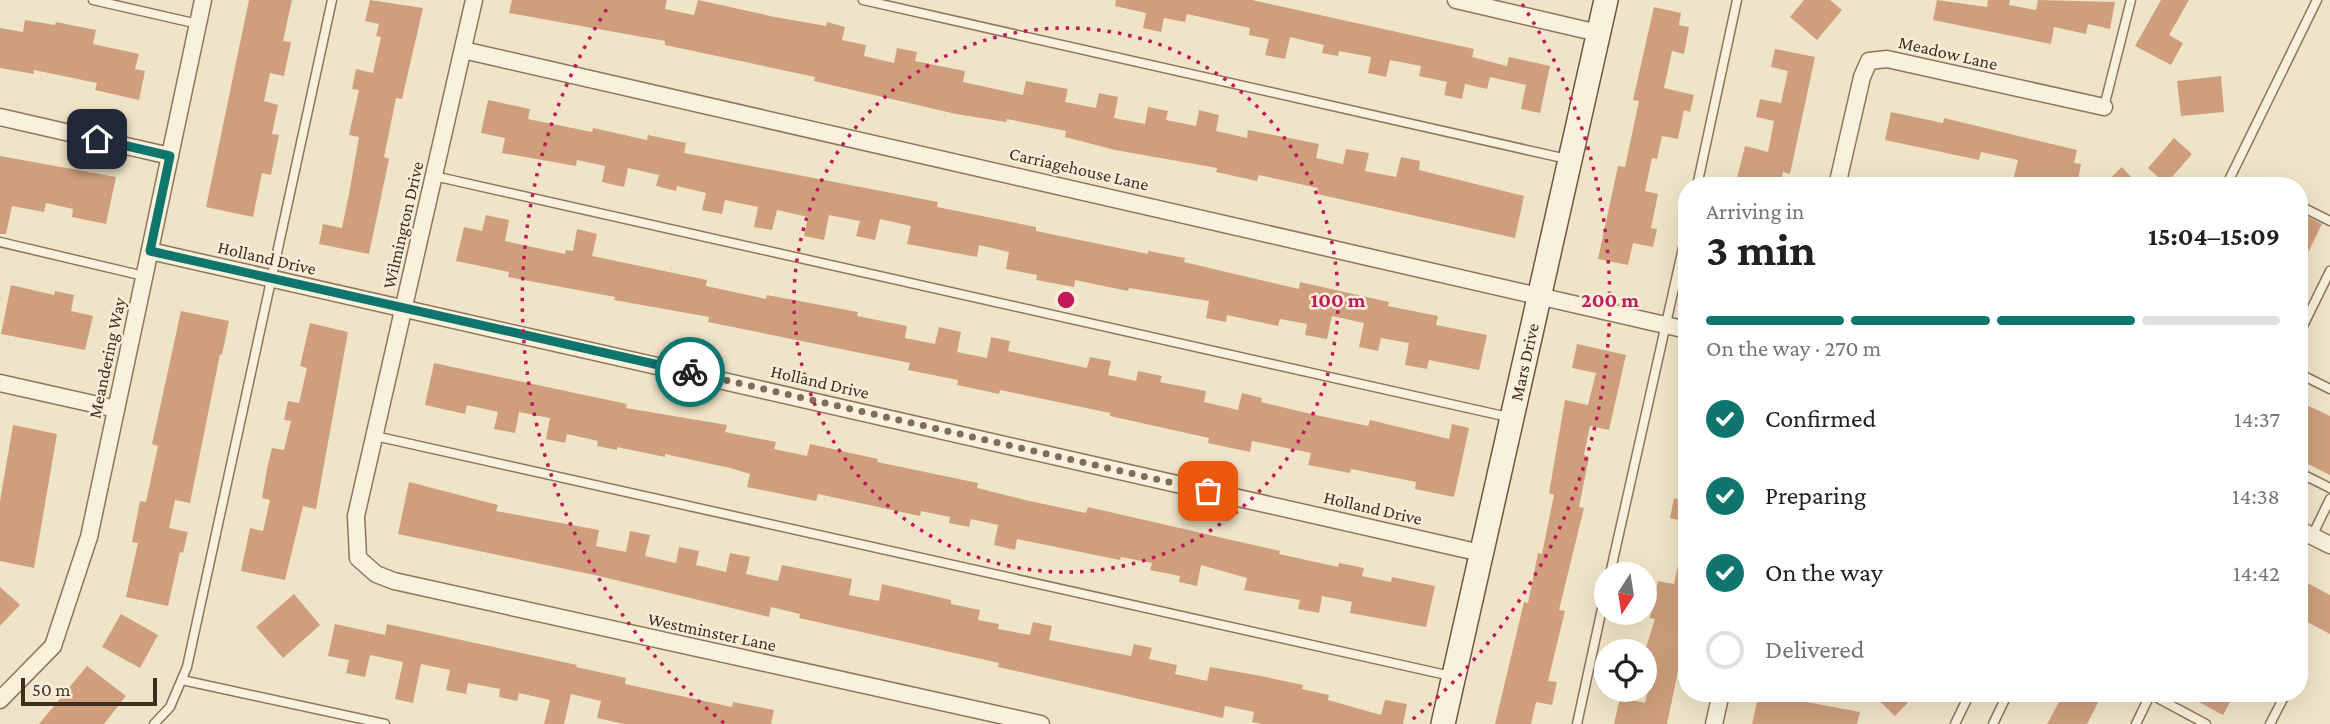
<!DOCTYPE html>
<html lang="en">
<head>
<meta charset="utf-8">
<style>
	body { margin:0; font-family:"Crimson Pro",serif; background:#f2f2f2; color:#202124; height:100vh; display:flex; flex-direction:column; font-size:26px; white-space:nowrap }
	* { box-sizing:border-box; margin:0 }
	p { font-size:23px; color:#757577 }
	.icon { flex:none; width:38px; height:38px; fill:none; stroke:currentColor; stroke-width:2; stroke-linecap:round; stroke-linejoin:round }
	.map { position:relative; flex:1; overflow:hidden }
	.drawer { position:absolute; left:1678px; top:177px; width:630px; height:525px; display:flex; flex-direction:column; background:#fff; border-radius:28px; box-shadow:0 7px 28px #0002 }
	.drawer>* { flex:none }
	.needle { width:46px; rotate:192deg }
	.buttons { position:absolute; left:1594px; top:562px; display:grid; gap:14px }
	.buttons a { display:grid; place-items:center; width:63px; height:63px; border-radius:50%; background:#fff; box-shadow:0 7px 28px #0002; font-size:35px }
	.scale { position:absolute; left:21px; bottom:18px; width:136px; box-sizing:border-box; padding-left:7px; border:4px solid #3d2e20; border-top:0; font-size:19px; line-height:24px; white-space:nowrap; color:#3d2e20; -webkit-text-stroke:5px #f7eed8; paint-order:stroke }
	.pin { position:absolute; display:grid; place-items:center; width:60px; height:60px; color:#fff; margin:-30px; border-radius:14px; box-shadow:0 4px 10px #0006 }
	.courier { position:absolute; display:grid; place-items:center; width:70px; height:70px; margin:-35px; border:5px solid #0f766e; border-radius:50%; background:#fff; color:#222; box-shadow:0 2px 9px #0007 }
	.summary em { font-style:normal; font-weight:700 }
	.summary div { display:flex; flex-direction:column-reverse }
	.summary { display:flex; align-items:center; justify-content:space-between; height:119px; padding:0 28px }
	h1 { font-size:46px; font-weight:700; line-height:52px }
	.bar { display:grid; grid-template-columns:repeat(4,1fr); gap:10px 7px; align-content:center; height:84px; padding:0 28px }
	.bar i { height:9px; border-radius:5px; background:#e0e0e0 }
	.bar .on { background:#0f766e }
	.bar p { grid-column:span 4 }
	ol { padding:0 28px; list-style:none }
	li { display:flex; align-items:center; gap:21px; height:77px }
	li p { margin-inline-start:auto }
	li .icon { padding:7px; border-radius:50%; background:#0f766e; color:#fff; stroke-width:4 }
	li:last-child { color:#757577 }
	li i { width:38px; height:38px; border:4px solid #e0e0e0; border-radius:50% }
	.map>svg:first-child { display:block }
	.building { fill:#cf9f7d }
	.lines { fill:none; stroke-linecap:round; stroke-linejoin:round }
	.lane-casing { stroke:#8d765c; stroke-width:11 }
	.street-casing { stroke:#8d765c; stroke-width:19 }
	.secondary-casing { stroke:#6f573f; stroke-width:26 }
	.lane { stroke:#faf1dc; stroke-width:8 }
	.street { stroke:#faf1dc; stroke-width:16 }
	.secondary { stroke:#faf1dc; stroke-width:23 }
	.done { stroke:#7c6e5b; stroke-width:7; stroke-dasharray:0 12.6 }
	.route { stroke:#0f766e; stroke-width:9 }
	.ring { fill:none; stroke:#c2185b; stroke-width:3.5; stroke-dasharray:3.5 7 }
	.labels { text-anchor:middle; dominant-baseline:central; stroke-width:5; stroke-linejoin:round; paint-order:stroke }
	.street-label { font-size:18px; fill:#3d2e20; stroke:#f7eed8 }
	.centre { fill:#c2185b; stroke:#f7eed8; stroke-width:3.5 }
	.ring-label { font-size:21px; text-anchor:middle; font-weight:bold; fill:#c2185b; stroke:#f7eed8; stroke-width:5; stroke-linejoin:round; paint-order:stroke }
</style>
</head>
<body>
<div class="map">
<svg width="2330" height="724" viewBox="0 0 2330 724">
	<rect width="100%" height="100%" fill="#f0e4c8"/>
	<!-- building -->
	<g class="building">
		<polygon points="249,0 292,0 283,41 291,42 284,76 270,73 264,101 278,105 272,134 279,135 271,175 262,173 253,217 206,207"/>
		<polygon points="370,0 423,8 402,99 396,98 384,157 389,159 369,254 319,244 323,224 342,228 349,194 359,137 349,135 359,90 352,89 356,69 373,73 381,37 376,36 379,24 365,21"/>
		<polygon points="512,0 667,0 665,9 694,15 698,0 775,17 826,26 827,22 845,27 842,40 866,45 864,56 894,63 897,48 917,52 915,61 965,71 963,82 1023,95 1026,81 1068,89 1065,102 1096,108 1099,93 1118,97 1114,118 1145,124 1148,107 1168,111 1166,120 1196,126 1199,110 1219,115 1216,131 1247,138 1248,130 1319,144 1316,158 1343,164 1346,149 1369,153 1365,171 1396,177 1401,157 1420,161 1419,170 1524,196 1515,238 1317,194 1318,188 1259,175 1257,181 1216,172 1217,168 1115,150 1065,137 1066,131 1007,119 1006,122 956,114 814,81 815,77 665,45 665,41 509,13"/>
		<polygon points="1116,0 1252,0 1474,49 1472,57 1507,66 1509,57 1550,66 1540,113 1521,109 1526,85 1490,77 1487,89 1465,84 1462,99 1444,95 1447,82 1419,76 1421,66 1390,60 1386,77 1368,73 1371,57 1339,51 1338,56 1322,53 1324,45 1290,37 1285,59 1265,55 1269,39 1249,35 1250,28 1187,14 1185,22 1164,18 1161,32 1143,28 1146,13 1115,6"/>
		<polygon points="1804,0 1830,0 1842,10 1817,40 1790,17"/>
		<polygon points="1937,0 1987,7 1988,0 2010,0 2009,5 2036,10 2038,0 2115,2 2110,29 2088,24 2086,34 2054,27 2051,44 1933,20"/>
		<polygon points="2161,0 2189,0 2169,35 2183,43 2171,65 2135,46"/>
		<polygon points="1654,7 1681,13 1679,25 1689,27 1684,54 1672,51 1664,88 1694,95 1690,112 1684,110 1678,139 1662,136 1657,159 1652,158 1645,191 1658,194 1651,228 1657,229 1653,247 1633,243 1628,265 1598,259 1618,166 1625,167 1639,101 1633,100"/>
		<polygon points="25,20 55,25 56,22 96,30 93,44 139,54 135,69 145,71 139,100 95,90 97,83 34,70 34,74 0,68 0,28 23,32"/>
		<polygon points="1775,49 1815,57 1790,174 1783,172 1780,186 1735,186 1745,146 1768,152 1774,121 1756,117 1760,99 1781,103 1788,71 1771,67"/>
		<polygon points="2221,76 2224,112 2181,116 2177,81"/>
		<polygon points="488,100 530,109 528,119 592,132 593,128 647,140 648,135 686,143 684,153 938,202 937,207 1036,227 1036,231 1148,254 1148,251 1185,258 1184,262 1299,289 1300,282 1389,302 1388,306 1438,316 1436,325 1487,335 1479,370 1429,360 1427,369 1405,365 1409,343 1381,338 1378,351 1359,347 1364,323 1332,316 1327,339 1305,335 1307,324 1280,319 1278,326 1227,315 1226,322 1206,318 1209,301 1129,288 1128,291 1075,280 1074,287 1036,280 1037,275 1006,269 1009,252 979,245 977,257 907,244 911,226 880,219 875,240 856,236 860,221 829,215 824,240 804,236 808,217 777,210 772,230 754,227 758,207 725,200 722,214 702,210 706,193 677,186 676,191 656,186 659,175 628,168 624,187 602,182 605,166 577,160 576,166 502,153 505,138 481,133"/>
		<polygon points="1891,112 1943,123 1944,118 2077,150 2074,163 2081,164 2077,186 2038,186 2038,182 2014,177 2018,160 1981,152 1979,160 1885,140"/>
		<polygon points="2174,138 2192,154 2166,184 2148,168"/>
		<polygon points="0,156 116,177 106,224 72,217 73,209 46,203 44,212 12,206 6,234 0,234"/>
		<polygon points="2122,167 2139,186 2102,186"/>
		<polygon points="2300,213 2322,224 2300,269"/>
		<polygon points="486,215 509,220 505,241 565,254 566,250 573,251 577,229 597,234 592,256 707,280 706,286 766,299 767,295 858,312 857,316 907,326 905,338 935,344 939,327 961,332 957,352 987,358 991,337 1010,341 1008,351 1087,368 1090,357 1111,361 1108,375 1136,381 1138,371 1162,376 1160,382 1206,391 1204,402 1238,410 1242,393 1262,398 1261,402 1311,414 1368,426 1370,420 1449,439 1452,424 1469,428 1454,497 1415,489 1416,482 1351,469 1350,473 1308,465 1311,453 1252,441 1250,452 1208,443 1209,438 1110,416 1110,413 1000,390 999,394 957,385 958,380 908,370 910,363 708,322 709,317 614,300 615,297 508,277 509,272 456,261 464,227 482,231"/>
		<polygon points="11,285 54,295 55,291 74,295 71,311 93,316 85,350 1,334"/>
		<polygon points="181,311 229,321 222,355 220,354 190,503 175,500 169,528 188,532 183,553 180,552 168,606 126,597 138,543 132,542 140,501 146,502 158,446 152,444"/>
		<polygon points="310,323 348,332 316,509 303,506 285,580 241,571 250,528 263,531 270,500 262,498 267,469 272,448 284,450 291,421 284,420 288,401 299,403 307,368 300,366"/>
		<polygon points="1577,344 1626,355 1609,430 1590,426 1584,455 1589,457 1579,507 1584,508 1559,610 1565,611 1548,681 1557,682 1552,705 1536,702 1531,724 1495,724 1524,602 1528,603 1538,553 1542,554 1554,495 1549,493 1565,400 1588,405 1596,373 1572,368"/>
		<polygon points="434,363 627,404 626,408 727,425 725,432 776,442 774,449 807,456 810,444 878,459 877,462 978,483 977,488 1025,500 1086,513 1088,507 1280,551 1279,554 1338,567 1339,563 1364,568 1362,576 1391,582 1392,577 1435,586 1426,627 1350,613 1352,602 1322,596 1319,613 1298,609 1300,600 1244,590 1247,578 1201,565 1197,586 1179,582 1180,576 1150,570 1152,563 1121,557 1120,560 1017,539 1015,550 994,545 998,525 971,519 969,527 949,523 950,517 921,511 920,516 818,494 816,501 747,487 750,474 730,468 665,454 665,457 617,447 617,450 597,446 598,441 567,434 565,443 546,439 550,418 519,412 515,433 494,429 498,412 467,405 465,414 425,405"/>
		<polygon points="2300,402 2330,416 2330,475 2300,460"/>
		<polygon points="13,425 57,434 34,568 0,561 0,501"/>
		<polygon points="409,482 498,505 496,511 599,530 596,546 626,552 630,531 650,535 645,556 676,563 679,547 699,551 696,565 726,572 730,553 750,557 746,574 778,581 782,565 852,579 849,595 879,601 882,584 951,600 951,604 980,610 978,620 999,624 998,629 1030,635 1033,622 1052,626 1049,640 1131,656 1134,644 1152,648 1149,659 1177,665 1175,674 1207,681 1210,667 1261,676 1303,685 1302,689 1329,695 1328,700 1381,715 1385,700 1407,704 1403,724 1262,724 1252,722 1254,712 1225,706 1223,718 998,667 999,663 799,618 800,614 771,607 769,617 599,576 398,534"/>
		<polygon points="1674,498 1687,501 1687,522 1670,518"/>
		<polygon points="1681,551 1687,552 1687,628 1667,724 1614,724 1620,698 1645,703 1652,671 1645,670 1645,651 1655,619 1650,618 1658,581 1674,584"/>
		<polygon points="2300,579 2330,595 2330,634 2300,618"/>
		<polygon points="0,587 20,605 0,626"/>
		<polygon points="294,594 320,625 283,658 256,627"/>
		<polygon points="121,614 158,635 140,668 102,647"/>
		<polygon points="335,624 385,635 387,624 577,665 576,667 626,678 625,684 732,707 733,702 774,710 771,724 624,724 597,718 601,701 571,694 564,724 544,724 550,700 519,693 517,701 499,697 500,689 468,683 466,694 446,690 450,670 421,664 413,703 395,699 403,662 370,655 365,677 346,673 349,660 328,656"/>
		<polygon points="87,666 126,696 104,724 39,724"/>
		<polygon points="1759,693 1860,712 1857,724 1752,724"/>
		<polygon points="1871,693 1917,693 1895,716"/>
		<polygon points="2064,693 2103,693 2087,724 2047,724"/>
		<polygon points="2182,693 2235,693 2223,715"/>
	</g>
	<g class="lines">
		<!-- lane casing -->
		<g class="lane-casing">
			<g id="lane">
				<polyline points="93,0 198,24"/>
				<polyline points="863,0 1567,159"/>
				<polyline points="2104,107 2131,0"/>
				<polyline points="434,176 1508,417"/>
				<polyline points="1697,186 1737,0"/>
				<polyline points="2226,186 2317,0"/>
				<polyline points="2300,206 2330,221"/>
				<polyline points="0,242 144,276"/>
				<polyline points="2300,332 2330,271"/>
				<polyline points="2300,374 2330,389"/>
				<polyline points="375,436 1451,676"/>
				<polyline points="2300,473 2330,488"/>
				<polyline points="2312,536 2330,499"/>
				<polyline points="1610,574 1687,230"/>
				<polyline points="2300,665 2300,663"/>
				<polyline points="182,680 385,724"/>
				<polyline points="2150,694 2206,724"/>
				<polyline points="154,724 170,707 187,667 332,0"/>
				<polyline points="1577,724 1606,590"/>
				<polyline points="1955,724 1970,693"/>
				<polyline points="1993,724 2008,693"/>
				<polyline points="2136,724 2151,693"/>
				<polyline points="2270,724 2286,693"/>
			</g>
		</g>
		<!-- street casing -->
		<g class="street-casing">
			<g id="street">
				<polyline points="474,0 356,516 358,558 376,574 394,581 1041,724"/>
				<polyline points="1456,0 1598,33"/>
				<polyline points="463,50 1687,330"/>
				<polyline points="0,117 170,156"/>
				<polyline points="1837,186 1862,77 1869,61 1887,59 2104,107"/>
				<polyline points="150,251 1481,553"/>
				<polyline points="0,383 116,409"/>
				<polyline points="2300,530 2330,545"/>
				<polyline points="0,700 53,646 89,537 203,0"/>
				<polyline points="1714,724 1721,693"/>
			</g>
		</g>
		<!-- secondary casing -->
		<g class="secondary-casing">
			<g id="secondary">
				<path id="s1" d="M1443,724L1606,0"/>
			</g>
		</g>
		<!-- lane -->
		<use href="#lane" class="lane"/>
		<!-- street -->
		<use href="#street" class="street"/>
		<!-- secondary -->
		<use href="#secondary" class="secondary"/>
	</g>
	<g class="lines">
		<!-- done -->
		<polyline class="done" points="690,372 1208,491"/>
		<!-- route -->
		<polyline class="route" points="97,139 170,156 150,251 690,372"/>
	</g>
	<!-- distance rings -->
	<g class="ring">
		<circle cx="1066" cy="300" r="272"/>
		<path d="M724 723A544 544 0 0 1 610 4M1522 4A544 544 0 0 1 1408 723"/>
	</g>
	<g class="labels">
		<!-- street labels -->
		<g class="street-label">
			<text transform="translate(1948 53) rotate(13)">Meadow Lane</text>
			<text transform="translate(1079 169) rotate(13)">Carriagehouse Lane</text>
			<text transform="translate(403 225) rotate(-77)">Wilmington Drive</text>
			<text transform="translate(267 258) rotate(13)">Holland Drive</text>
			<text transform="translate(107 358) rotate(-78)">Meandering Way</text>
			<text stroke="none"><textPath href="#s1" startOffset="371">Mars Drive</textPath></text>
			<text transform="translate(820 382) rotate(13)">Holland Drive</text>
			<text transform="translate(1373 508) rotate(13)">Holland Drive</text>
			<text transform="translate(712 632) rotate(12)">Westminster Lane</text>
		</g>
	</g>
	<circle cx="1066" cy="300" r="10" class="centre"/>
	<g class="ring-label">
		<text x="1338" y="307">100 m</text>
		<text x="1610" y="307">200 m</text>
	</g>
</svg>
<div class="buttons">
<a><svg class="needle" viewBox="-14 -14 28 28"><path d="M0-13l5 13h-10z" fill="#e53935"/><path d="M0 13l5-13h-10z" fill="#757577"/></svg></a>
<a><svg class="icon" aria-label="locate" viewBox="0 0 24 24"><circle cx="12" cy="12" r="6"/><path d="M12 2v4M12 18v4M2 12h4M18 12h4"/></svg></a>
</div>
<div class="scale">50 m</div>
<div class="pin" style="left:1208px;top:491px;background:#ea580c"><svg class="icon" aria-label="bag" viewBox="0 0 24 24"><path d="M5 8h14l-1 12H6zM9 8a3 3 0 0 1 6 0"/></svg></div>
<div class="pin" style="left:97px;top:139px;background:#1f2937"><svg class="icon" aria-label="home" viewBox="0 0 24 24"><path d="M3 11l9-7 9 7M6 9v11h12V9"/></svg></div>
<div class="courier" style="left:690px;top:372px"><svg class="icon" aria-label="bike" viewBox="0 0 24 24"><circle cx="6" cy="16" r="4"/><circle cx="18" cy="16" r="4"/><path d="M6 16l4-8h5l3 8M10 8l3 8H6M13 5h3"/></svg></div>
<section class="drawer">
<div class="summary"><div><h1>3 min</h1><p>Arriving in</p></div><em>15:04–15:09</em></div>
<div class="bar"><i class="on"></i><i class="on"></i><i class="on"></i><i></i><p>On the way · 270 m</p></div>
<ol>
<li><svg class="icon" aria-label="check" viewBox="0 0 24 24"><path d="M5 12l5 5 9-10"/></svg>Confirmed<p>14:37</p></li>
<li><svg class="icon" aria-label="check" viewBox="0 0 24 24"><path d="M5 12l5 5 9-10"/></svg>Preparing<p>14:38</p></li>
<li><svg class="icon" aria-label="check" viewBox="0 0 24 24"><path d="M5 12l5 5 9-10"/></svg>On the way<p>14:42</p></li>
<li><i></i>Delivered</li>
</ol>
</section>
</div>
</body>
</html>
